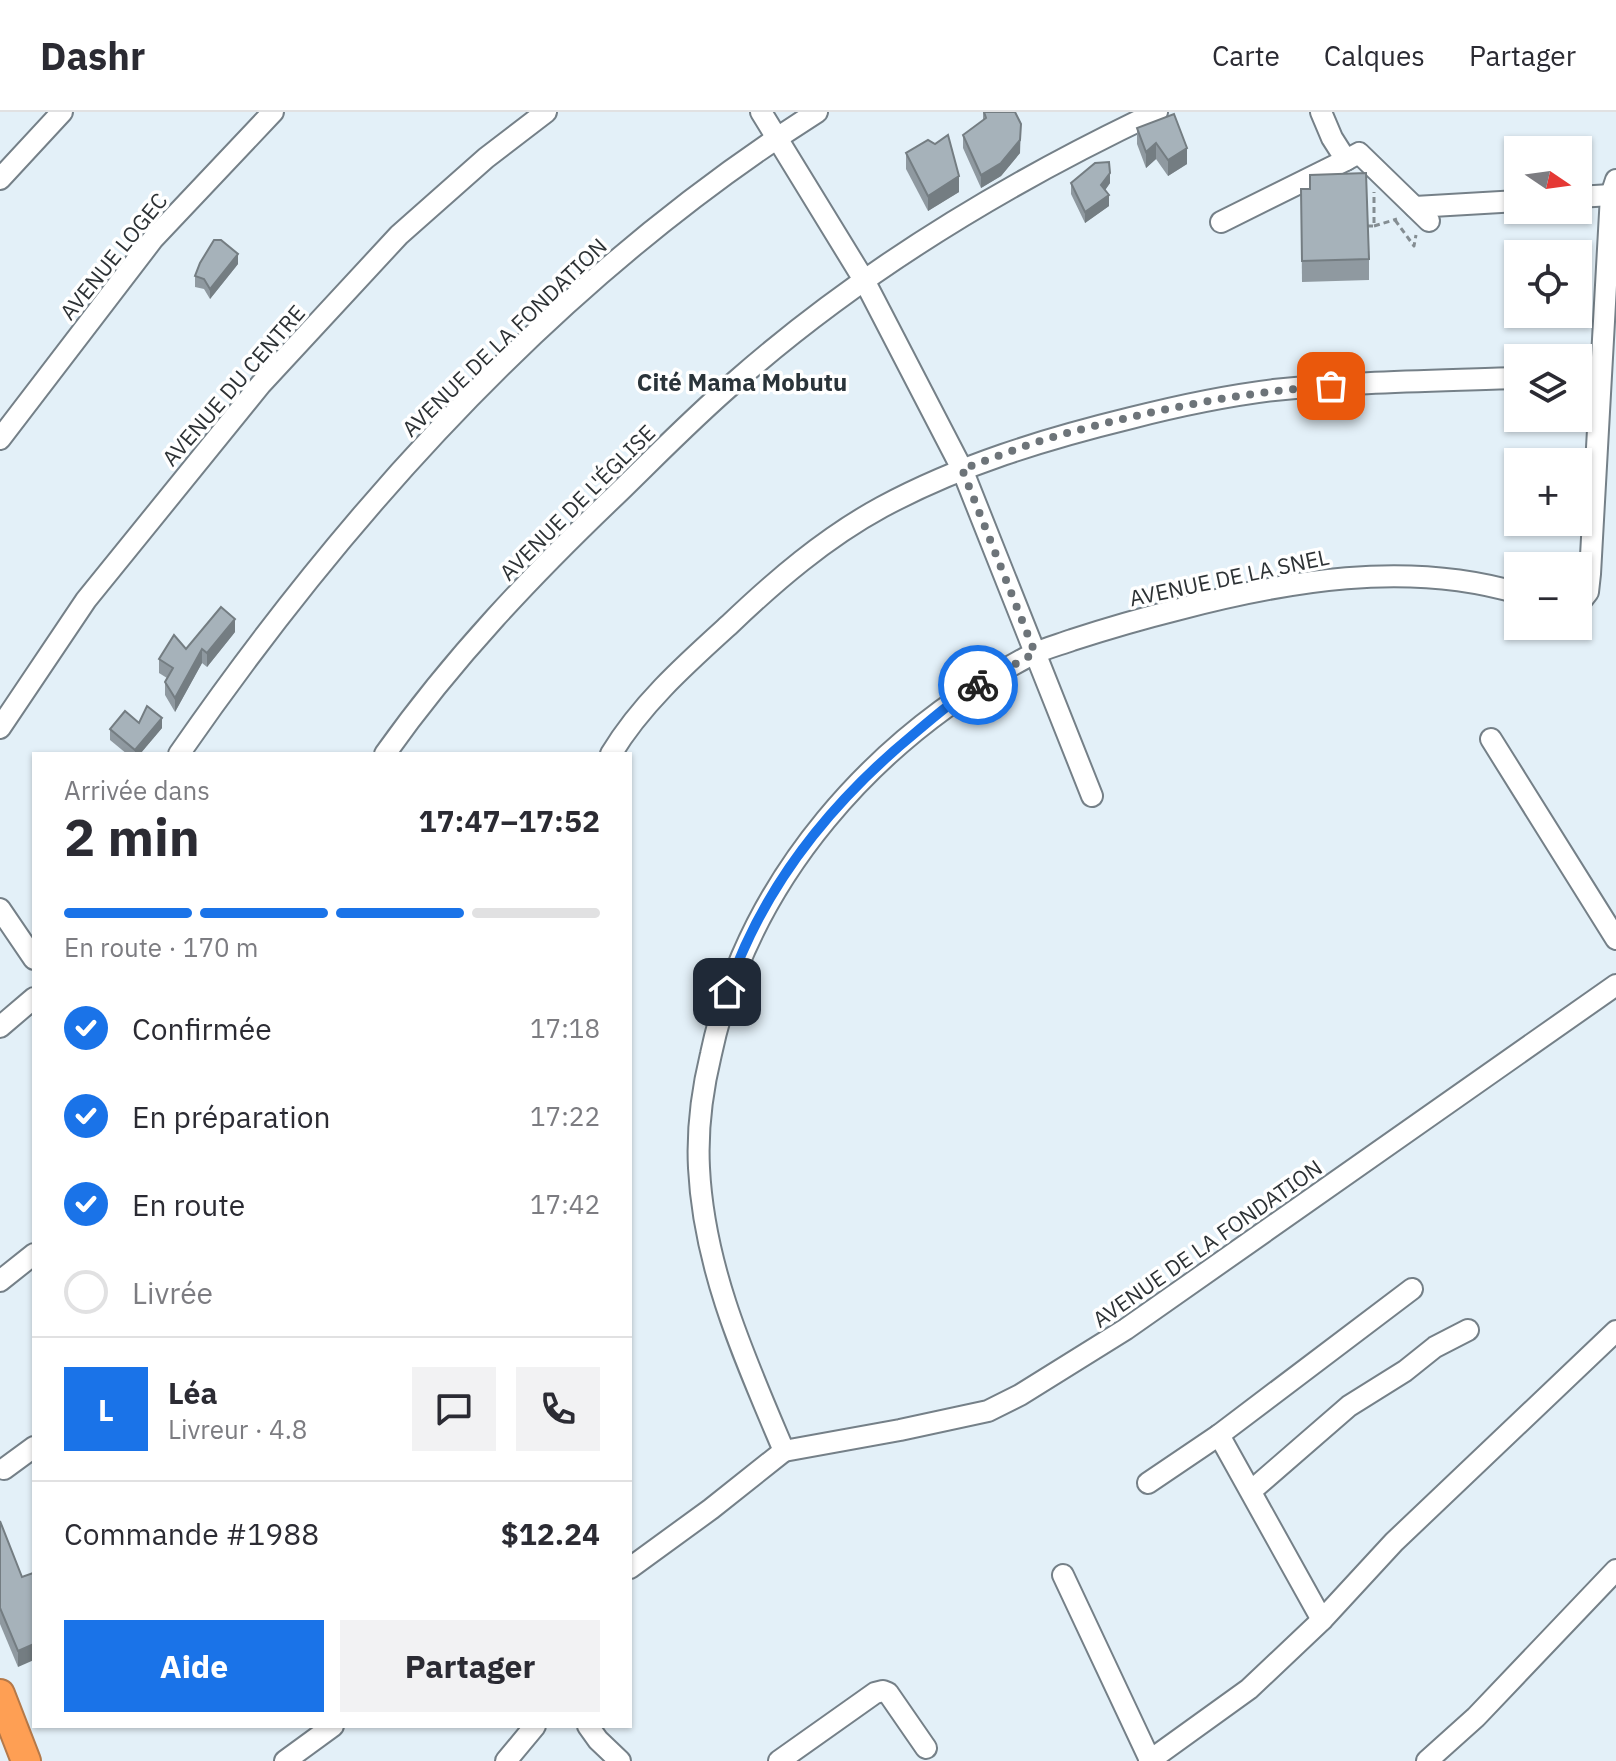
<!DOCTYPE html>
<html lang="fr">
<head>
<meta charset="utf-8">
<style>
	body { margin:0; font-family:"IBM Plex Sans",sans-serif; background:#f2f2f3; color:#2b2b33; height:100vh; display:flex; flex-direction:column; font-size:30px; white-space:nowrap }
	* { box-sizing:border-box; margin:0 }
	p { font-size:26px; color:#7c7c81 }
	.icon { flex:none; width:44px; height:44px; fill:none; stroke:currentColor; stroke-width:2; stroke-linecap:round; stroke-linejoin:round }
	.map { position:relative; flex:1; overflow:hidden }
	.sheet { position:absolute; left:32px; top:640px; width:600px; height:976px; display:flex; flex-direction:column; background:#fff; border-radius:0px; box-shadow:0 2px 6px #0004 }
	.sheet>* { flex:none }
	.needle { width:52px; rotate:103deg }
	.controls { position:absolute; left:1504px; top:24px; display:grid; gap:16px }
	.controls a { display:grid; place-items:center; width:88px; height:88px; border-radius:0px; background:#fff; box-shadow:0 2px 6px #0004; font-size:40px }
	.pin { position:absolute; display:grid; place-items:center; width:68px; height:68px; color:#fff; margin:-34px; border-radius:16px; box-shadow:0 4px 12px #0006 }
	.courier { position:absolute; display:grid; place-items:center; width:80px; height:80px; margin:-40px; border:6px solid #1a73e8; border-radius:50%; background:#fff; color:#222; box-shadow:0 2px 10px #0007 }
	.headline em { font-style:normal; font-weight:700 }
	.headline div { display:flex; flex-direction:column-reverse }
	.headline { display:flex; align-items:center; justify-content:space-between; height:136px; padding:0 32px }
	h1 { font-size:52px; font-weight:700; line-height:60px }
	.bar { display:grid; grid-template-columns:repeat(4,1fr); gap:12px 8px; align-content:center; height:96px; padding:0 32px }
	.bar i { height:10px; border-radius:6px; background:#e1e1e2 }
	.bar .current { background:#1a73e8 }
	.bar p { grid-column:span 4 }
	.line { display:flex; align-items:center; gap:20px; padding:0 32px; border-top:2px solid #e1e1e2 }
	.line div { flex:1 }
	.round { display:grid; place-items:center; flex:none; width:84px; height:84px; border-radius:0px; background:#f2f2f3 }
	ol { padding:0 32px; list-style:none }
	li { display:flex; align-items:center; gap:24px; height:88px }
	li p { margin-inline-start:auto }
	li .icon { padding:8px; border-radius:50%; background:#1a73e8; color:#fff; stroke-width:4 }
	li:last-child { color:#7c7c81 }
	li i { width:44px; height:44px; border:4px solid #e1e1e2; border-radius:50% }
	.button { display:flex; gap:16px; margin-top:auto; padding:16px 32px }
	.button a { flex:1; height:92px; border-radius:0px; background:#1a73e8; color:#fff; font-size:32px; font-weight:700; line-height:92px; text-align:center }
	.button a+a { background:#f2f2f3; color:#2b2b33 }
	header { display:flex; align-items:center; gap:48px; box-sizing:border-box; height:112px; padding:0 40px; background:#fff; border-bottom:2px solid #e1e1e2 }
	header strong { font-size:38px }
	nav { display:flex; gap:44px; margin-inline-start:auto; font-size:28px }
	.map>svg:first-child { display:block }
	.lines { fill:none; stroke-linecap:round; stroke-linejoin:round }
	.minor-casing { stroke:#758088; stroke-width:24 }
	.highway-casing { stroke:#b57949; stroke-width:32 }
	.path { stroke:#848d92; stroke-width:3; stroke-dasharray:6 4; stroke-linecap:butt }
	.minor { stroke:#fff; stroke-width:20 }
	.highway { stroke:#fe9f54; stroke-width:28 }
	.wall { fill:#8f99a0 }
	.shaded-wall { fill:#747d82 }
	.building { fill:#a6b2ba; stroke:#747d82; stroke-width:2 }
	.done { stroke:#6d7479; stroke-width:8; stroke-dasharray:0 14.4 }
	.route { stroke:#1a73e8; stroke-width:10 }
	.labels { text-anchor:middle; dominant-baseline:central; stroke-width:7; stroke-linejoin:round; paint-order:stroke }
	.street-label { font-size:22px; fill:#2d3235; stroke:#fff }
	.neighbourhood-label { font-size:24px; font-weight:bold; fill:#2a343a; stroke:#fff }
</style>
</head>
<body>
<header>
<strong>Dashr</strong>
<nav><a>Carte</a><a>Calques</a><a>Partager</a></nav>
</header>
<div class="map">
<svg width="1616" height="1649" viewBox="0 0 1616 1649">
	<rect width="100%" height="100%" fill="#e3f0f8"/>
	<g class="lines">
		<!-- minor casing -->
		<g class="minor-casing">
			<g id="minor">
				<polyline points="761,0 864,168 962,357 1092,684"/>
				<polyline points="1346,48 1359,41 1429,109"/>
				<polyline points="0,67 62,0"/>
				<polyline points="1578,85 1611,83"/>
				<polyline points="1415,95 1518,89"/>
				<polyline points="1221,110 1346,48 1332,26 1321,0"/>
				<polyline points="0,327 153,127 273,0"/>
				<polyline points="1578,493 1588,480 1590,462 1611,83 1616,68"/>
				<polyline points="0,616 86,488 261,272 399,123 486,46 546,0"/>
				<polyline points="1491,627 1616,827"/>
				<path d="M179,642C350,395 562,162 817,0"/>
				<path d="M385,642C453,546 533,462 618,381C657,343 695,304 736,269C861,159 1007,71 1157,0"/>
				<path d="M611,642C641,592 686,552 729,513C775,469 825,426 882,395C960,353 1045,327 1131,306C1178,294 1225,284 1274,278C1353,270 1435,269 1515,266"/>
				<polyline points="0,797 34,847"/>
				<polyline points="0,915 34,886"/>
				<polyline points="0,1169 34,1142"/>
				<polyline points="1219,1323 1322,1508"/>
				<polyline points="784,1339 900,1318 988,1299 1020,1283 1126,1217 1616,873"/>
				<polyline points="4,1357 34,1335"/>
				<polyline points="1148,1371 1219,1323 1412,1177"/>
				<polyline points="1251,1379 1349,1294 1405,1259 1435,1235 1468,1218"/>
				<path d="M630,1456L711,1397L784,1339C745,1247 704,1157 699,1056C697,1017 702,979 711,942C748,767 874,625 1031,543C1043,537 1058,533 1072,528C1106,517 1140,507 1176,498C1286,469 1406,448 1518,481"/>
				<polyline points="1063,1463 1150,1648"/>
				<polyline points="588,1614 598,1628 620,1649"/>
				<polyline points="285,1649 333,1614"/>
				<polyline points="506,1649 535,1614"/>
				<polyline points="779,1649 875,1581 883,1579 888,1581 926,1636"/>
				<polyline points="1149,1649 1249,1577 1322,1508 1394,1430 1616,1219"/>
				<polyline points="1427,1649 1476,1605 1616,1458"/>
			</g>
		</g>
		<!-- highway casing -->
		<g class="highway-casing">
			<polyline id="highway" points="0,1582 26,1649"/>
		</g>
		<!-- path -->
		<g class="path">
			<polyline points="1395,108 1414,134 1416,123"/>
			<polyline points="1367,114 1374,114 1374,80"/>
			<polyline points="1374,114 1397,107"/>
		</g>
		<!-- minor -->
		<use href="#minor" class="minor"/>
		<!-- highway -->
		<use href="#highway" class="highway"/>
	</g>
	<!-- wall -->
	<g class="wall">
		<polygon points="983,0 1015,0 1020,41 1001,64 981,76 963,36 963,23 983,8"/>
		<polygon points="1137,16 1187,52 1168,64 1156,47 1146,56 1137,32"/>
		<polygon points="906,41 959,80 928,99 906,57"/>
		<polygon points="1071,71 1110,71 1105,78 1109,94 1085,111 1071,82"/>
		<polygon points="1301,77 1369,147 1369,168 1302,170"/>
		<polygon points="238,152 210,187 204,177 195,175 195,164"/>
		<polygon points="235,520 207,555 202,551 175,600 165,583 165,570 167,566 159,561 159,547"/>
		<polygon points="162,616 140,642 127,642 110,628 110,617"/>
		<polygon points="0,1409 22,1465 18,1555 0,1512"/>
	</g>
	<!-- shaded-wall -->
	<g class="shaded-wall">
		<polygon points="1021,12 1020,41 1001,64 981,76 981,63"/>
		<polygon points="1156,31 1156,47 1146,56 1146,40"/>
		<polygon points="1187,36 1187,52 1168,64 1168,48"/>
		<polygon points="1110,61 1110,71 1101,84 1101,73"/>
		<polygon points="959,64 959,80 928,99 928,84"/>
		<polygon points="1109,83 1109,94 1085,111 1085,100"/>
		<polygon points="238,142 238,152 210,187 210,177"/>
		<polygon points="235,507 235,520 207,555 207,541"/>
		<polygon points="202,537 202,551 175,600 175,586"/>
		<polygon points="162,606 162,616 140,642 135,642 135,638"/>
		<polygon points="34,1532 34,1548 18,1555 18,1539"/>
	</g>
	<!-- building -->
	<g class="building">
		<polygon points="984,0 1015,0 1021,12 1020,28 1001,51 981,63 963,23 986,6"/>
		<polygon points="1174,2 1187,36 1168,48 1156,31 1146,40 1137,16"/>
		<polygon points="948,23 959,64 928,84 906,41 928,28 935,32"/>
		<polygon points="1109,50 1110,61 1101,73 1109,83 1085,100 1071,71 1095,51"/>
		<polygon points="1366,61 1369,147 1302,149 1301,77 1310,77 1310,63"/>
		<polygon points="214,128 221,128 238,142 210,177 204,167 195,164 200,151"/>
		<polygon points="221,495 235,507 207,541 202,537 175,586 165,570 173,556 159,547 174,523 186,537"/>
		<polygon points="147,594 162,606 135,638 110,617 125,599 139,611"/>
		<polygon points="0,1409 22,1465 33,1461 34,1464 34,1532 18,1539 0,1496"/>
	</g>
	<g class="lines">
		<!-- done -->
		<path class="done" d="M978,573L1035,541L962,357C994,346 1027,332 1060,323C1149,299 1238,280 1331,274"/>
		<!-- route -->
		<path class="route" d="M727,880C762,776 831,690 915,621C935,604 955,587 978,573"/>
	</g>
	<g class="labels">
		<!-- street labels -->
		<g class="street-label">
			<text transform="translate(113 144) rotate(-51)">AVENUE LOGEC</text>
			<text transform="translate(504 225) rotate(-44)">AVENUE DE LA FONDATION</text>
			<text transform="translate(233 273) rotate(-49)">AVENUE DU CENTRE</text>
			<text transform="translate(577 390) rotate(-45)">AVENUE DE L'ÉGLISE</text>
			<text transform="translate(1229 465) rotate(-12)">AVENUE DE LA SNEL</text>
			<text transform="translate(1207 1131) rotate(-35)">AVENUE DE LA FONDATION</text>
		</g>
		<!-- neighbourhood labels -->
		<g class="neighbourhood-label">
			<text x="742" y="270">Cité Mama Mobutu</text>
		</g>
	</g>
</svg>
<div class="controls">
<a><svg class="needle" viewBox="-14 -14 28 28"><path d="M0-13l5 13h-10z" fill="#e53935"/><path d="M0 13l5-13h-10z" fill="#7c7c81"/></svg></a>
<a><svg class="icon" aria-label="locate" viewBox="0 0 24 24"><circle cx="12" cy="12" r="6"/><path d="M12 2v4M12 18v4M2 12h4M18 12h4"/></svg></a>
<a><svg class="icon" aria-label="layers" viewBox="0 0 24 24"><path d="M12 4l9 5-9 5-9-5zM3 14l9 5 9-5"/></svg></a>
<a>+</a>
<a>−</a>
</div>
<div class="pin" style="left:1331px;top:274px;background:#ea580c"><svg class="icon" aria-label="bag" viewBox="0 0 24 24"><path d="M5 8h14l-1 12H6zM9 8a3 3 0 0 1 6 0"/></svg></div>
<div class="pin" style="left:727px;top:880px;background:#1f2937"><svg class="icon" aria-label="home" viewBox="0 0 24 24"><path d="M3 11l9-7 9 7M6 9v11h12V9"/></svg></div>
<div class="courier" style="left:978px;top:573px"><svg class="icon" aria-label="bike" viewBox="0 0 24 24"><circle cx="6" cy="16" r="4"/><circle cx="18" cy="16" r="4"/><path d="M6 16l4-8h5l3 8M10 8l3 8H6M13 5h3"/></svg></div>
<section class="sheet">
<div class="headline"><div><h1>2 min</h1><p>Arrivée dans</p></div><em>17:47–17:52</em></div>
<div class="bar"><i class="current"></i><i class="current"></i><i class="current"></i><i></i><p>En route · 170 m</p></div>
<ol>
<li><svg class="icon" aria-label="check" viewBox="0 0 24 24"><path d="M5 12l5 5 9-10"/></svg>Confirmée<p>17:18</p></li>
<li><svg class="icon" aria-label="check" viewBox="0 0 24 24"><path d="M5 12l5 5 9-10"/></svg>En préparation<p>17:22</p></li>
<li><svg class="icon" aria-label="check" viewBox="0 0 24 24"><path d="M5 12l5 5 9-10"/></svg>En route<p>17:42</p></li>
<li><i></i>Livrée</li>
</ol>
<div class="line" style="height:144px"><b class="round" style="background:#1a73e8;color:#fff">L</b><div><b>Léa</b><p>Livreur · 4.8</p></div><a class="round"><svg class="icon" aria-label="chat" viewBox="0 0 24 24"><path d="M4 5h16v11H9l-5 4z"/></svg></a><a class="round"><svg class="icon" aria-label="phone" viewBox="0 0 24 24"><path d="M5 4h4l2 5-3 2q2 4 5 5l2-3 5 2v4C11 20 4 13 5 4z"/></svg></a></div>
<div class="line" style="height:104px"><div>Commande #1988</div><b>$12.24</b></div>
<div class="button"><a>Aide</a><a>Partager</a></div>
</section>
</div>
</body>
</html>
